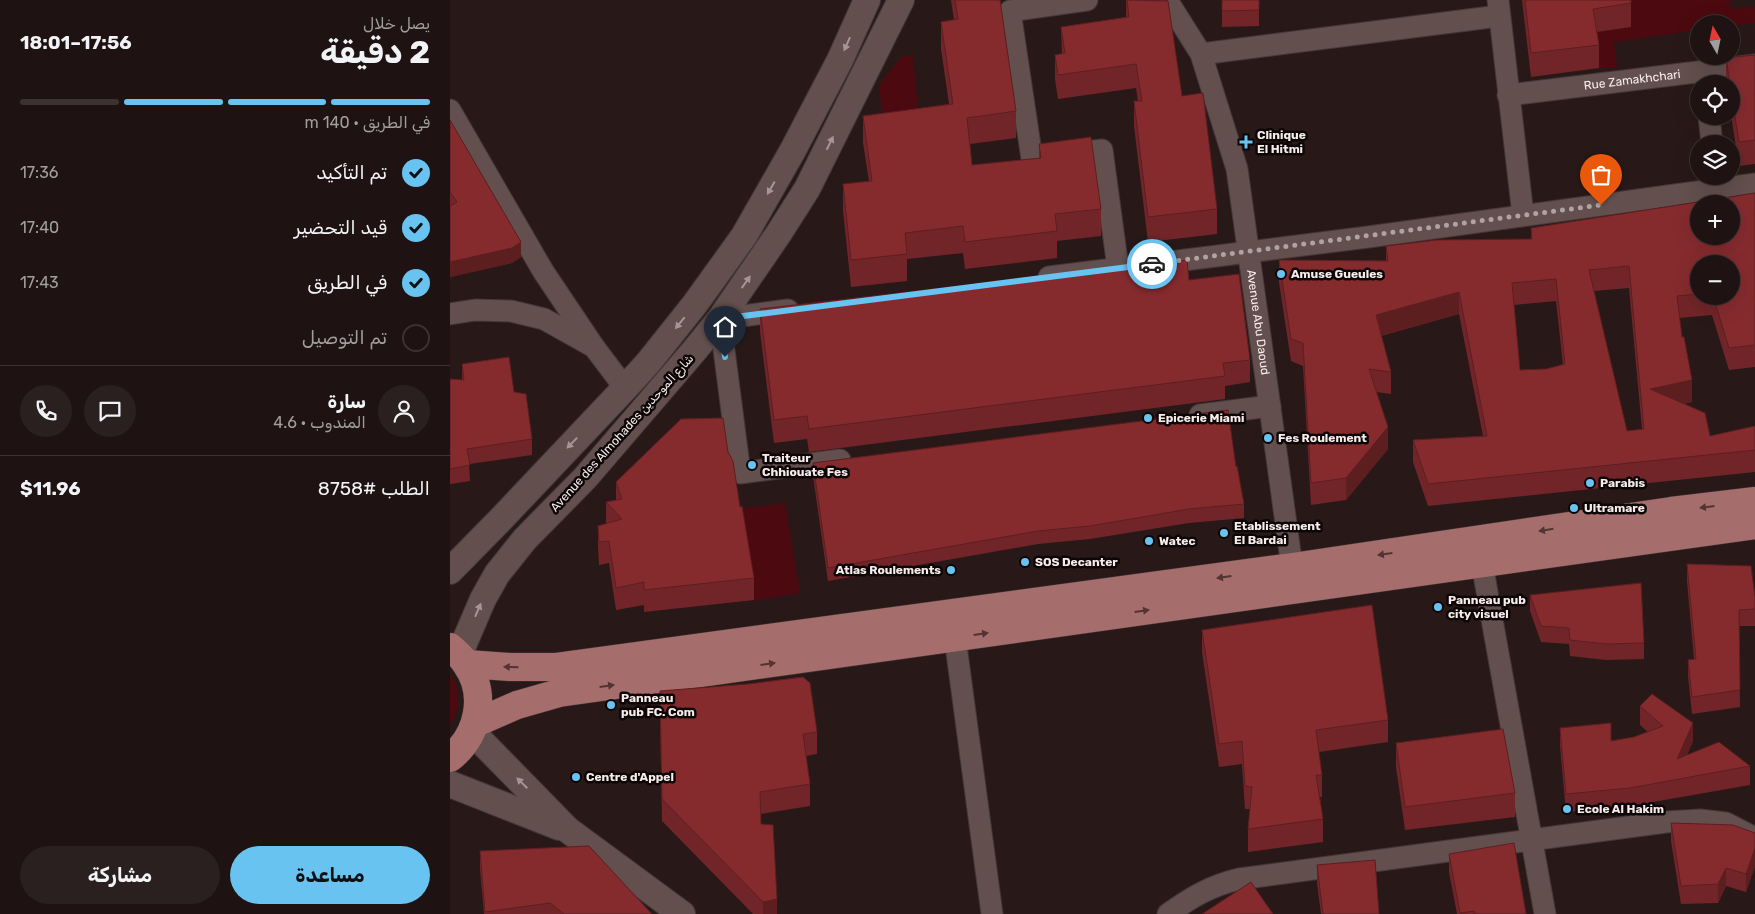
<!DOCTYPE html>
<html lang="ar">
<head>
<meta charset="utf-8">
<style>
	body { margin:0; font-family:Rubik,Cairo,sans-serif; background:#2b2020; color:#f1f3f6; direction:rtl; height:100vh; display:flex; flex-direction:column; font-size:19px; white-space:nowrap }
	* { box-sizing:border-box; margin:0 }
	p { font-size:16px; color:#a19e9f }
	.icon { flex:none; width:28px; height:28px; fill:none; stroke:currentColor; stroke-width:2; stroke-linecap:round; stroke-linejoin:round }
	.map { position:relative; flex:1; overflow:hidden; direction:ltr }
	.sheet { display:flex; flex-direction:column; background:#1e1312; width:450px }
	.sheet>* { flex:none }
	.needle { width:32px; rotate:351deg }
	.tools { position:absolute; left:1240px; top:15px; display:grid; gap:10px }
	.tools a { display:grid; place-items:center; width:50px; height:50px; border-radius:50%; background:#1e1312; box-shadow:0 5px 20px #0002,0 0 0 1px #3c3232; font-size:25px }
	.pin { position:absolute; display:grid; place-items:center; width:42px; height:42px; color:#fff; margin:-51px -21px; border-radius:50% 50% 50% 0; rotate:-45deg; box-shadow:0 0 5px #0007 }
	.pin .icon { rotate:45deg }
	.courier { position:absolute; display:grid; place-items:center; width:50px; height:50px; margin:-25px; border:4px solid #69c3f1; border-radius:50%; background:#fff; color:#222; box-shadow:0 1px 6px #0007 }
	.head em { font-style:normal; font-weight:700 }
	.head div { display:flex; flex-direction:column-reverse }
	.head { display:flex; align-items:center; justify-content:space-between; height:85px; padding:0 20px }
	h1 { font-size:32px; font-weight:700; line-height:38px }
	.bar { display:grid; grid-template-columns:repeat(4,1fr); gap:8px 5px; align-content:center; height:60px; padding:0 20px }
	.bar i { height:6px; border-radius:4px; background:#3c3232 }
	.bar .selected { background:#69c3f1 }
	.bar p { grid-column:span 4 }
	.line { display:flex; align-items:center; gap:12px; padding:0 20px; border-top:1px solid #3c3232 }
	.line div { flex:1 }
	.round { display:grid; place-items:center; flex:none; width:52px; height:52px; border-radius:26px; background:#2b2020 }
	ol { padding:0 20px; list-style:none }
	li { display:flex; align-items:center; gap:15px; height:55px }
	li p { margin-inline-start:auto }
	li .icon { padding:5px; border-radius:50%; background:#69c3f1; color:#111; stroke-width:4 }
	li:last-child { color:#a19e9f }
	li i { width:28px; height:28px; border:2px solid #3c3232; border-radius:50% }
	.primary-button { display:flex; gap:10px; margin-top:auto; padding:10px 20px }
	.primary-button a { flex:1; height:58px; border-radius:30px; background:#69c3f1; color:#111; font-size:20px; font-weight:700; line-height:58px; text-align:center }
	.primary-button a+a { background:#2b2020; color:#f1f3f6 }
	main { display:flex; flex:1; min-height:0 }
	.map>svg:first-child { display:block }
	.green { fill:#4c0a10 }
	.lines { fill:none; stroke-linecap:round; stroke-linejoin:round }
	.minor-casing { stroke:#433737; stroke-width:23 }
	.tertiary-casing { stroke:#433737; stroke-width:28 }
	.primary-casing { stroke:#433737; stroke-width:29 }
	.minor { stroke:#624f4e; stroke-width:21 }
	.tertiary { stroke:#624f4e; stroke-width:26 }
	.primary { stroke:#a56d6b; stroke-width:28 }
	.wall { fill:#722528; fill-rule:evenodd }
	.shaded-wall { fill:#5d1e20 }
	.building { fill:#852b2e; stroke:#5d1e20; fill-rule:evenodd }
	.oneway { fill:#a59695 }
	.oneway2 { fill:#513433 }
	.done { stroke:#afa2a1; stroke-width:5; stroke-dasharray:0 9 }
	.route { stroke:#69c3f1; stroke-width:6 }
	.poi-dot { fill:#69c3f1; stroke:#0c0606; stroke-width:2 }
	.labels { text-anchor:middle; dominant-baseline:central; stroke-width:5; stroke-linejoin:round; paint-order:stroke }
	.street-label { font-size:12px; fill:#f7eceb; stroke:#0c0606 }
	.poi-label { font-size:12px; font-weight:bold; fill:#f7eceb; stroke:#0c0606; text-anchor:start }
</style>
</head>
<body>
<main>
<div class="map">
<svg width="1305" height="914" viewBox="0 0 1305 914">
	<rect width="100%" height="100%" fill="#281918"/>
	<!-- green -->
	<g class="green">
		<polygon points="1175,0 1280,0 1282,9 1305,7 1305,23 1281,26 1281,24 1249,24 1249,30 1164,42 1167,68 1149,68 1143,33 1181,27"/>
		<polygon points="463,56 469,120 433,123 429,85 451,57"/>
		<polygon points="335,503 350,593 304,601 292,529 252,514"/>
		<path d="M0,674C11,689 10,710 0,725Z"/>
	</g>
	<g class="lines">
		<!-- minor casing -->
		<g class="minor-casing">
			<g id="minor">
				<polyline points="637,0 560,11 582,159 652,150 668,268"/>
				<path id="s1" d="M717,0L751,54L787,169L842,567"/>
				<polyline points="1048,0 1073,215"/>
				<polyline points="751,54 1049,16"/>
				<path id="s2" d="M1058,95L1305,65"/>
				<polyline points="0,110 93,271 144,347"/>
				<polyline points="1259,116 1262,144"/>
				<polyline points="599,277 918,237 1305,184"/>
				<polyline points="338,310 270,319 290,473 390,460"/>
				<polyline points="0,314 25,310 61,311 94,319 144,347 175,388"/>
				<polyline points="750,415 820,406"/>
				<polyline points="1032,564 1095,914"/>
				<polyline points="505,638 542,914"/>
				<path d="M718,914C742,897 760,886 789,879L1216,822L1250,820L1276,823L1305,838"/>
			</g>
		</g>
		<!-- tertiary casing -->
		<g class="tertiary-casing">
			<g id="tertiary">
				<polyline points="0,571 52,518 175,388 198,363 245,304 294,236 343,150 390,60 417,0"/>
				<polyline points="9,655 33,599 47,574 75,539 135,478 244,351 270,319 329,233 357,189 451,0"/>
				<polyline points="22,732 118,830 232,914"/>
				<polyline points="0,784 109,827"/>
			</g>
		</g>
		<!-- primary casing -->
		<g class="primary-casing">
			<g id="primary">
				<path d="M0,647C6,652 12,657 16,664C38,695 28,736 0,758"/>
				<polyline points="17,664 60,667 105,667 842,567 1221,511 1305,501"/>
				<polyline points="26,723 67,705 109,693 1305,525"/>
			</g>
		</g>
		<!-- minor -->
		<use href="#minor" class="minor"/>
		<!-- tertiary -->
		<use href="#tertiary" class="tertiary"/>
		<!-- primary -->
		<use href="#primary" class="primary"/>
	</g>
	<!-- wall -->
	<g class="wall">
		<polygon points="501,0 550,0 566,111 566,138 520,144 522,165 589,158 589,144 651,209 651,236 607,241 607,258 515,269 513,253 457,259 457,281 401,287 393,211 393,184 419,181 413,143 413,116 499,104 491,49 491,22 504,20"/>
		<polygon points="676,0 718,0 732,96 767,209 767,234 698,242 684,126 684,101 688,101 686,88 608,99 605,79 605,55 612,54 611,27 676,17"/>
		<polygon points="772,0 809,0 809,26 772,27"/>
		<polygon points="1072,0 1181,0 1181,27 1147,32 1149,45 1149,68 1081,77"/>
		<polygon points="1305,55 1305,164 1289,166 1281,115 1281,84 1276,84 1276,58"/>
		<polygon points="0,120 71,257 62,263 0,277"/>
		<path d="M1305,193V367L1279,370L1262,315L1229,318L1232,337L1242,402L1234,404L1260,436L1305,426V472L978,506L963,462V440L1033,436L1009,314L931,336L941,372V394L926,392L938,449L896,500L861,505L853,366L841,361L829,282V260L936,261V246L1081,239V228ZM1249,264L1281,296H1249ZM1179,288L1192,429L1177,431L1144,291ZM1106,301L1113,365L1096,369L1070,370L1064,305Z"/>
		<polygon points="739,280 800,360 800,382 775,386 775,399 359,452 357,439 324,443 310,332 310,309"/>
		<polygon points="12,364 64,392 82,439 82,455 19,464 20,481 0,484 0,379 12,380"/>
		<polygon points="278,452 290,507 304,578 304,600 194,612 194,605 166,610 159,563 149,565 148,548 148,526 156,524 156,502 166,500 166,482"/>
		<polygon points="363,463 786,467 794,504 794,518 739,523 640,539 588,544 378,581 363,476"/>
		<polygon points="1237,564 1305,597 1305,626 1289,626 1290,707 1242,714 1238,676 1238,660 1244,659 1237,581"/>
		<polygon points="1080,595 1194,643 1194,659 1156,660 1120,656 1119,644 1091,642 1080,611"/>
		<polygon points="752,630 938,720 938,742 869,752 872,775 872,797 870,797 873,819 873,842 798,852 798,829 800,809 795,809 792,764 769,767 752,652"/>
		<polygon points="1190,706 1243,741 1237,755 1300,766 1300,785 1180,806 1116,812 1110,746 1110,728 1161,741 1184,737 1198,732 1190,725"/>
		<polygon points="210,713 367,732 367,754 356,756 360,784 360,806 311,814 311,824 327,914 303,914 212,821"/>
		<polygon points="946,743 1065,793 1065,817 955,830 946,767"/>
		<polygon points="1221,823 1305,833 1305,866 1296,892 1276,886 1268,903 1231,904 1221,841"/>
		<polygon points="30,851 202,914 34,914 30,869"/>
		<polygon points="999,854 1076,914 1007,914 999,872"/>
		<polygon points="925,860 929,914 871,914 867,883 867,865"/>
	</g>
	<!-- shaded-wall -->
	<g class="shaded-wall">
		<polygon points="71,242 71,257 62,263 0,277 0,262"/>
		<polygon points="1009,292 1009,314 926,337 926,315"/>
		<polygon points="1242,380 1242,402 1200,411 1200,389"/>
		<polygon points="938,427 938,449 896,500 896,478"/>
		<polygon points="1243,723 1243,741 1227,778 1227,759"/>
		<polygon points="1305,848 1305,866 1296,892 1296,874"/>
		<polygon points="1276,868 1276,886 1268,903 1268,884"/>
		<polygon points="327,899 327,914 313,914 313,902"/>
	</g>
	<!-- building -->
	<g class="building">
		<polygon points="505,0 550,0 566,111 517,118 522,165 591,158 589,144 641,137 651,209 605,214 607,231 515,242 513,226 455,233 457,254 401,260 393,184 422,181 413,116 503,104 491,22 508,19"/>
		<polygon points="677,0 718,1 732,96 753,93 767,209 698,217 684,101 692,101 686,64 608,75 605,55 615,53 611,27 679,17"/>
		<polygon points="772,0 809,0 809,10 772,11"/>
		<polygon points="1075,0 1181,0 1181,3 1143,9 1149,45 1081,53"/>
		<polygon points="1305,55 1305,140 1289,142 1281,91 1281,84 1280,84 1276,58"/>
		<polygon points="0,120 71,242 62,248 0,262 0,206 7,202 0,192"/>
		<path d="M1305,193V345L1279,348L1263,296H1281V264H1249V294L1227,296L1232,337H1234L1242,380L1200,389L1255,413L1260,436L1305,426V450L978,484L963,440L1037,436L1009,292L926,315L941,372L919,369L938,427L896,478L861,483L853,343L841,339L829,260L938,261L936,246L987,240L1082,239L1081,228ZM1249,204H1281V236H1249ZM1179,266L1194,429L1177,431L1139,270ZM1106,279L1115,364L1096,369L1070,370L1062,283Z"/>
		<polygon points="737,260 739,280 789,274 800,360 773,363 775,376 359,429 357,416 324,420 310,309"/>
		<polygon points="59,357 64,392 76,394 82,439 17,449 20,465 0,469 0,379 14,380 12,364"/>
		<polygon points="778,410 786,467 787,466 794,504 739,509 640,526 588,531 378,568 363,463"/>
		<polygon points="273,418 278,452 283,461 290,507 292,506 304,578 194,590 194,582 166,588 159,541 149,542 148,526 172,519 156,502 172,499 166,482 231,419"/>
		<polygon points="1237,564 1301,566 1305,597 1305,609 1289,610 1290,690 1242,697 1238,660 1246,659"/>
		<polygon points="1191,583 1194,643 1156,644 1120,640 1119,628 1091,626 1080,595"/>
		<polygon points="922,605 938,720 866,730 872,775 866,775 873,819 798,829 802,787 795,786 792,741 769,744 752,630"/>
		<polygon points="353,677 360,683 367,732 353,734 360,784 310,792 311,824 323,825 327,899 313,902 212,799 210,691 298,684"/>
		<polygon points="1202,694 1243,723 1227,759 1269,742 1300,766 1180,788 1116,794 1110,728 1161,723 1161,741 1184,737 1213,726 1190,706"/>
		<polygon points="1053,729 1065,793 955,807 946,743"/>
		<polygon points="1221,823 1283,825 1305,833 1305,848 1296,874 1276,868 1268,884 1231,886"/>
		<polygon points="1064,843 1076,914 1025,914 1024,911 1010,913 999,854"/>
		<polygon points="139,846 202,914 114,914 100,903 35,912 30,851"/>
		<polygon points="925,860 929,914 873,914 867,865"/>
		<polygon points="801,882 823,914 752,914"/>
	</g>
	<!-- one-way arrows -->
	<defs><path id="oneway-solid" d="M-6-.8H1V-3.2L6.5 0L1 3.2V.8H-6Z" transform="scale(1.25)"/></defs>
	<g class="oneway">
		<use href="#oneway-solid" transform="translate(397 44) rotate(114)"/>
		<use href="#oneway-solid" transform="translate(380 143) rotate(-64)"/>
		<use href="#oneway-solid" transform="translate(321 188) rotate(120)"/>
		<use href="#oneway-solid" transform="translate(296 282) rotate(-55)"/>
		<use href="#oneway-solid" transform="translate(230 323) rotate(129)"/>
		<use href="#oneway-solid" transform="translate(122 443) rotate(134)"/>
		<use href="#oneway-solid" transform="translate(28 610) rotate(-67)"/>
		<use href="#oneway-solid" transform="translate(72 783) rotate(-135)"/>
	</g>
	<g class="oneway2">
		<use href="#oneway-solid" transform="translate(1257 507) rotate(173)"/>
		<use href="#oneway-solid" transform="translate(1096 530) rotate(171)"/>
		<use href="#oneway-solid" transform="translate(935 554) rotate(172)"/>
		<use href="#oneway-solid" transform="translate(774 577) rotate(172)"/>
		<use href="#oneway-solid" transform="translate(692 611) rotate(-8)"/>
		<use href="#oneway-solid" transform="translate(531 634) rotate(-8)"/>
		<use href="#oneway-solid" transform="translate(318 664) rotate(-8)"/>
		<use href="#oneway-solid" transform="translate(61 667) rotate(-178)"/>
		<use href="#oneway-solid" transform="translate(157 686) rotate(-8)"/>
	</g>
	<g class="lines">
		<!-- done -->
		<polyline class="done" points="702,264 1151,205"/>
		<!-- route -->
		<polyline class="route" points="275,357 270,319 702,264"/>
	</g>
	<!-- markers -->
	<g class="poi-dot">
		<path d="M793.5 134.5h5v5h5v5h-5v5h-5v-5h-5v-5h5z"/>
		<circle cx="831" cy="274" r="5"/>
		<circle cx="698" cy="418" r="5"/>
		<circle cx="818" cy="438" r="5"/>
		<circle cx="302" cy="465" r="5"/>
		<circle cx="1140" cy="483" r="5"/>
		<circle cx="1124" cy="508" r="5"/>
		<circle cx="774" cy="533" r="5"/>
		<circle cx="699" cy="541" r="5"/>
		<circle cx="575" cy="562" r="5"/>
		<circle cx="501" cy="570" r="5"/>
		<circle cx="988" cy="607" r="5"/>
		<circle cx="161" cy="705" r="5"/>
		<circle cx="126" cy="777" r="5"/>
		<circle cx="1117" cy="809" r="5"/>
	</g>
	<g class="labels">
		<!-- street labels -->
		<g class="street-label">
			<text stroke="none"><textPath href="#s2" startOffset="125">Rue Zamakhchari</textPath></text>
			<text stroke="none"><textPath href="#s1" startOffset="339">Avenue Abu Daoud</textPath></text>
			<text transform="translate(172 433) rotate(-48)">Avenue des Almohades شارع الموحدين</text>
		</g>
		<!-- poi labels -->
		<g class="poi-label">
			<text x="807" y="135">Clinique<tspan x="807" dy="14">El Hitmi</tspan></text>
			<text x="841" y="274">Amuse Gueules</text>
			<text x="708" y="418">Epicerie Miami</text>
			<text x="828" y="438">Fes Roulement</text>
			<text x="312" y="458">Traiteur<tspan x="312" dy="14">Chhiouate Fes</tspan></text>
			<text x="1150" y="483">Parabis</text>
			<text x="1134" y="508">Ultramare</text>
			<text x="784" y="526">Etablissement<tspan x="784" dy="14">El Bardai</tspan></text>
			<text x="709" y="541">Watec</text>
			<text x="585" y="562">SOS Decanter</text>
			<text x="491" y="570" text-anchor="end">Atlas Roulements</text>
			<text x="998" y="600">Panneau pub<tspan x="998" dy="14">city visuel</tspan></text>
			<text x="171" y="698">Panneau<tspan x="171" dy="14">pub FC. Com</tspan></text>
			<text x="136" y="777">Centre d'Appel</text>
			<text x="1127" y="809">Ecole Al Hakim</text>
		</g>
	</g>
</svg>
<div class="tools">
<a><svg class="needle" viewBox="-14 -14 28 28"><path d="M0-13l5 13h-10z" fill="#e53935"/><path d="M0 13l5-13h-10z" fill="#a19e9f"/></svg></a>
<a><svg class="icon" aria-label="locate" viewBox="0 0 24 24"><circle cx="12" cy="12" r="6"/><path d="M12 2v4M12 18v4M2 12h4M18 12h4"/></svg></a>
<a><svg class="icon" aria-label="layers" viewBox="0 0 24 24"><path d="M12 4l9 5-9 5-9-5zM3 14l9 5 9-5"/></svg></a>
<a>+</a>
<a>−</a>
</div>
<div class="pin" style="left:1151px;top:205px;background:#ea580c"><svg class="icon" aria-label="bag" viewBox="0 0 24 24"><path d="M5 8h14l-1 12H6zM9 8a3 3 0 0 1 6 0"/></svg></div>
<div class="pin" style="left:275px;top:357px;background:#1f2937"><svg class="icon" aria-label="home" viewBox="0 0 24 24"><path d="M3 11l9-7 9 7M6 9v11h12V9"/></svg></div>
<div class="courier" style="left:702px;top:264px"><svg class="icon" aria-label="car" viewBox="0 0 24 24"><path d="M5 17H2v-5l4-1 3-4h7l3 4 3 1v5h-3M9 17h6M6 11h13"/><circle cx="7" cy="17" r="2"/><circle cx="17" cy="17" r="2"/></svg></div>
</div>
<section class="sheet">
<div class="head"><div><h1>2 دقيقة</h1><p>يصل خلال</p></div><em>17:56–18:01</em></div>
<div class="bar"><i class="selected"></i><i class="selected"></i><i class="selected"></i><i></i><p>في الطريق · 140 m</p></div>
<ol>
<li><svg class="icon" aria-label="check" viewBox="0 0 24 24"><path d="M5 12l5 5 9-10"/></svg>تم التأكيد<p>17:36</p></li>
<li><svg class="icon" aria-label="check" viewBox="0 0 24 24"><path d="M5 12l5 5 9-10"/></svg>قيد التحضير<p>17:40</p></li>
<li><svg class="icon" aria-label="check" viewBox="0 0 24 24"><path d="M5 12l5 5 9-10"/></svg>في الطريق<p>17:43</p></li>
<li><i></i>تم التوصيل</li>
</ol>
<div class="line" style="height:90px"><a class="round"><svg class="icon" aria-label="person" viewBox="0 0 24 24"><circle cx="12" cy="8" r="4"/><path d="M4 21q1-7 8-7t8 7"/></svg></a><div><b>سارة</b><p>المندوب · 4.6</p></div><a class="round"><svg class="icon" aria-label="chat" viewBox="0 0 24 24"><path d="M4 5h16v11H9l-5 4z"/></svg></a><a class="round"><svg class="icon" aria-label="phone" viewBox="0 0 24 24"><path d="M5 4h4l2 5-3 2q2 4 5 5l2-3 5 2v4C11 20 4 13 5 4z"/></svg></a></div>
<div class="line" style="height:65px"><div>الطلب #8758</div><b>$11.96</b></div>
<div class="primary-button"><a>مساعدة</a><a>مشاركة</a></div>
</section>
</main>
</body>
</html>
